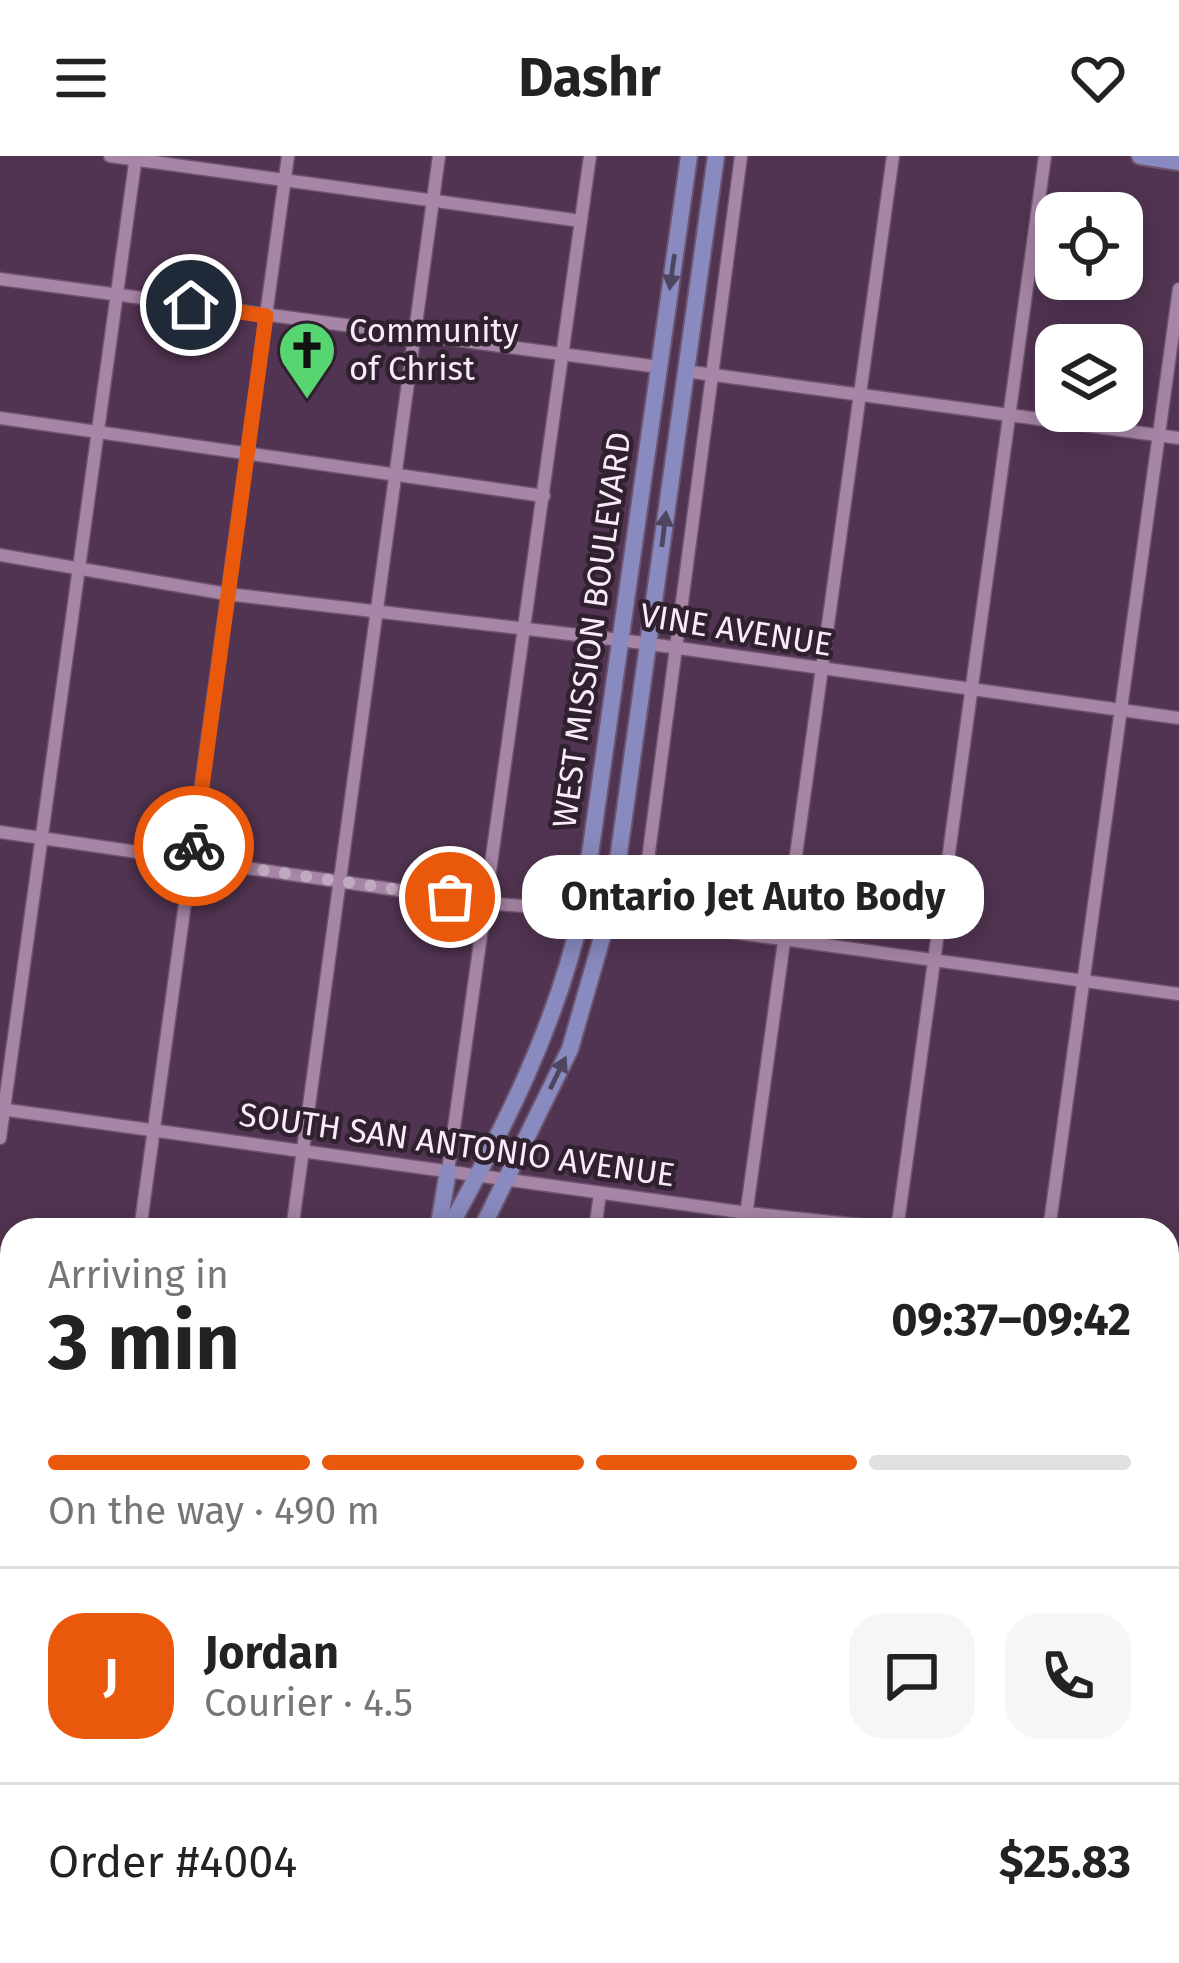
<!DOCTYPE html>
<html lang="en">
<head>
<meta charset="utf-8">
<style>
	body { margin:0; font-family:"Fira Sans",sans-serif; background:#f6f6f6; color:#222; height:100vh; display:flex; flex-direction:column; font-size:45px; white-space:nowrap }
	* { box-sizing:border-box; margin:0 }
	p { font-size:39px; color:#767676 }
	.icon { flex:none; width:66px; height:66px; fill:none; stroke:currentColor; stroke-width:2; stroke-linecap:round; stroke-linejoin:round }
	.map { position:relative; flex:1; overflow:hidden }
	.panel { position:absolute; left:0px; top:1062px; width:1179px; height:747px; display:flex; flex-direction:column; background:#fff; border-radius:36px 36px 0 0; box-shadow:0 6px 30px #0003 }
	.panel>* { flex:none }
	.tools { position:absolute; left:1035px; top:36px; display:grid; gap:24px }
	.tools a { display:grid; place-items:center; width:108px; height:108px; border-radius:24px; background:#fff; box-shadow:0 6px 30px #0003; font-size:60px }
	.pin { position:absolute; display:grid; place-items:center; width:102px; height:102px; color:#fff; margin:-51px; border:6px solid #fff; border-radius:50%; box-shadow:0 3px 12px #0007 }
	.courier { position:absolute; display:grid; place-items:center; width:120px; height:120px; margin:-60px; border:9px solid #ea580c; border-radius:50%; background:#fff; color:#222; box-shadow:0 3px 15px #0007 }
	.bubble { position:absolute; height:84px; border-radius:36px; background:#fff; box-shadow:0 6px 30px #0003; font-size:39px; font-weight:700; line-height:84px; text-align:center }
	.headline em { font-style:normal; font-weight:700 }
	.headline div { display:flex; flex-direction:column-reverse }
	.headline { display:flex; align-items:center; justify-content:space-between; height:204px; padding:0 48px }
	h1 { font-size:78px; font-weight:700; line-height:90px }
	.bar { display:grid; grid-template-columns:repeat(4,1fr); gap:18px 12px; align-content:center; height:144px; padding:0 48px }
	.bar i { height:15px; border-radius:9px; background:#e0e0e0 }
	.bar .active { background:#ea580c }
	.bar p { grid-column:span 4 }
	.line { display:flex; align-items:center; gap:30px; padding:0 48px; border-top:3px solid #e0e0e0 }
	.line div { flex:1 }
	.round { display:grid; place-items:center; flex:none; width:126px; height:126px; border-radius:36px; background:#f6f6f6 }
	header { display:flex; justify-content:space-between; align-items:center; height:156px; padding:0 48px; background:#fff; font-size:54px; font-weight:700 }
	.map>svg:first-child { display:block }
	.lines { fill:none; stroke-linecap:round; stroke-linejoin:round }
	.minor-casing { stroke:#6d546d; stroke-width:15 }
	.major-casing { stroke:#6d546d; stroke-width:20 }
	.minor { stroke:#a785a6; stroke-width:12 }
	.major { stroke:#898abf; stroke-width:16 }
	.oneway { fill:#4e4661 }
	.done { stroke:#c0aac0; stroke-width:12; stroke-dasharray:0 21.6 }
	.route { stroke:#ea580c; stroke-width:15 }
	.labels { text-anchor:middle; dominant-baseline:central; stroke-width:9; stroke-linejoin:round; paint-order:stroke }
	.poi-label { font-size:33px; fill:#fce9fb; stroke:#2f212e; text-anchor:start }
	.street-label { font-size:33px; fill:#fce9fb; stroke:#2f212e }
</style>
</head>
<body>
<header><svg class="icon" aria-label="menu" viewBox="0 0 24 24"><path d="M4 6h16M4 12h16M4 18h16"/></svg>Dashr<svg class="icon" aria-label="heart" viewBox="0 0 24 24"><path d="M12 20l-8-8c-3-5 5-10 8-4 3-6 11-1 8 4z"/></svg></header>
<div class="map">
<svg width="1179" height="1807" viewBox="0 0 1179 1807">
	<rect width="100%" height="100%" fill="#513451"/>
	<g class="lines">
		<!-- minor casing -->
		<g class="minor-casing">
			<g id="minor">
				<polyline points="110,0 581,65"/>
				<polyline points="0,123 659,211"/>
				<polyline points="685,215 1179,282"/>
				<polyline points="0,262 544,340"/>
				<polyline points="0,399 227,438 621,484 1179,562"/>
				<polyline points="0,676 487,747 582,755"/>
				<polyline points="608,759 1179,838"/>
				<polyline points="640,764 741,0"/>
				<polyline points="0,953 747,1057 906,1074"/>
				<polyline points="0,982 136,0"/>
				<polyline points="448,1015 590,0"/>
				<polyline points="140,1074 288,0"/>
				<polyline points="292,1074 439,0"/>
				<polyline points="595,1074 600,1037"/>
				<polyline points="744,1074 893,0"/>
				<polyline points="897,1074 1045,0"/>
				<polyline points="1049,1074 1179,133"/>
				<polyline points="1167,1110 1179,1111"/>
				<polyline points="0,1261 12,1263"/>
				<polyline points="1167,1431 1179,1434"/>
				<polyline points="0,1786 12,1787"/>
				<polyline points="87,1797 163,1807"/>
				<polyline points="460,1807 462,1797"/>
				<polyline points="482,1807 483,1797"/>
				<polyline points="980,1807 982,1797"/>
			</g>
		</g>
		<!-- major casing -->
		<g class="major-casing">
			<g id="major">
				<polyline points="1140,0 1179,6"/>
				<polyline points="438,1074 448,1015"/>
				<path d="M448,1074C505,970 556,871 582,755L689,0"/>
				<polyline points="481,1074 570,893 612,747 716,0"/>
				<polyline points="282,1807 283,1797"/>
				<polyline points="315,1807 317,1797"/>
			</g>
		</g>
		<!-- minor -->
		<use href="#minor" class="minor"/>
		<!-- major -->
		<use href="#major" class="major"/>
	</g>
	<!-- one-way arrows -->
	<defs><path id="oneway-solid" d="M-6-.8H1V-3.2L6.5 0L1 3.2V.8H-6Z" transform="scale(3)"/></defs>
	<g class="oneway">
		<use href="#oneway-solid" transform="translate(672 116) rotate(98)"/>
		<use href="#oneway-solid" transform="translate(664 373) rotate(-83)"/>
		<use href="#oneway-solid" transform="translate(558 917) rotate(-64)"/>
	</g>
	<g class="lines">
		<!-- done -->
		<polyline class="done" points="194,690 192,704 450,741"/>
		<!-- route -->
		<polyline class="route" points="191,149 266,160 194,690"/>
	</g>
	<!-- icons -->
	<defs>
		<g id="church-pin" transform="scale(3)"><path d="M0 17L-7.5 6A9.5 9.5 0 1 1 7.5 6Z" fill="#57d570" stroke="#2f212e"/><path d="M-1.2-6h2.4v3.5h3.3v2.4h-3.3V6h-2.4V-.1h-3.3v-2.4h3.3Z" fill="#111"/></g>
	</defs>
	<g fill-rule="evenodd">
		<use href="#church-pin" x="307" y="194"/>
	</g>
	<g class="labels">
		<!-- poi labels -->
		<g class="poi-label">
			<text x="349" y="175">Community<tspan x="349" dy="38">of Christ</tspan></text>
		</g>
		<!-- street labels -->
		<g class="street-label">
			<text transform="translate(592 474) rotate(-82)">WEST MISSION BOULEVARD</text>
			<text transform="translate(736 474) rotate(9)">VINE AVENUE</text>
			<text transform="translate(457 989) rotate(8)">SOUTH SAN ANTONIO AVENUE</text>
		</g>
	</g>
</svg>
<div class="tools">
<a><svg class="icon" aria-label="locate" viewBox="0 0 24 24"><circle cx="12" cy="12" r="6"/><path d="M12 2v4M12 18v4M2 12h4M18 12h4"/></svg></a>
<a><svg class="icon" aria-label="layers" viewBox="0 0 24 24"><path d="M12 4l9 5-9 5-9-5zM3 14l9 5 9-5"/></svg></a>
</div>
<div class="pin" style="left:450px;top:741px;background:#ea580c"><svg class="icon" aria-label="bag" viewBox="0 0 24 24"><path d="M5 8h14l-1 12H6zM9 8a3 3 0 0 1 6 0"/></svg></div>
<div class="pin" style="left:191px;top:149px;background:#1f2937"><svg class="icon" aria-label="home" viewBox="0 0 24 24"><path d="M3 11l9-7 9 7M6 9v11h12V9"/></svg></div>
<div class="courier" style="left:194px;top:690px"><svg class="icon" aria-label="bike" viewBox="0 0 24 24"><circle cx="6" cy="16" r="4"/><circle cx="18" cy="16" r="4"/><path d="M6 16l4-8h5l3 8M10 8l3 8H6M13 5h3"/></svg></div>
<div class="bubble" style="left:522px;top:699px;width:462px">Ontario Jet Auto Body</div>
<section class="panel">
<div class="headline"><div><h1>3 min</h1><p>Arriving in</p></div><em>09:37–09:42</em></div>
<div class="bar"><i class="active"></i><i class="active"></i><i class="active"></i><i></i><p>On the way · 490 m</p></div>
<div class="line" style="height:216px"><b class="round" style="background:#ea580c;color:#fff">J</b><div><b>Jordan</b><p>Courier · 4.5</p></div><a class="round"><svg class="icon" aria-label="chat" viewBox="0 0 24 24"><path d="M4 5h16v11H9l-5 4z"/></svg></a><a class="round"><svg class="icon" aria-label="phone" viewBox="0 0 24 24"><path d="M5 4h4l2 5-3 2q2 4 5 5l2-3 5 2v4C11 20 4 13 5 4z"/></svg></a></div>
<div class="line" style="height:156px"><div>Order #4004</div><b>$25.83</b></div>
</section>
</div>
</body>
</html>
